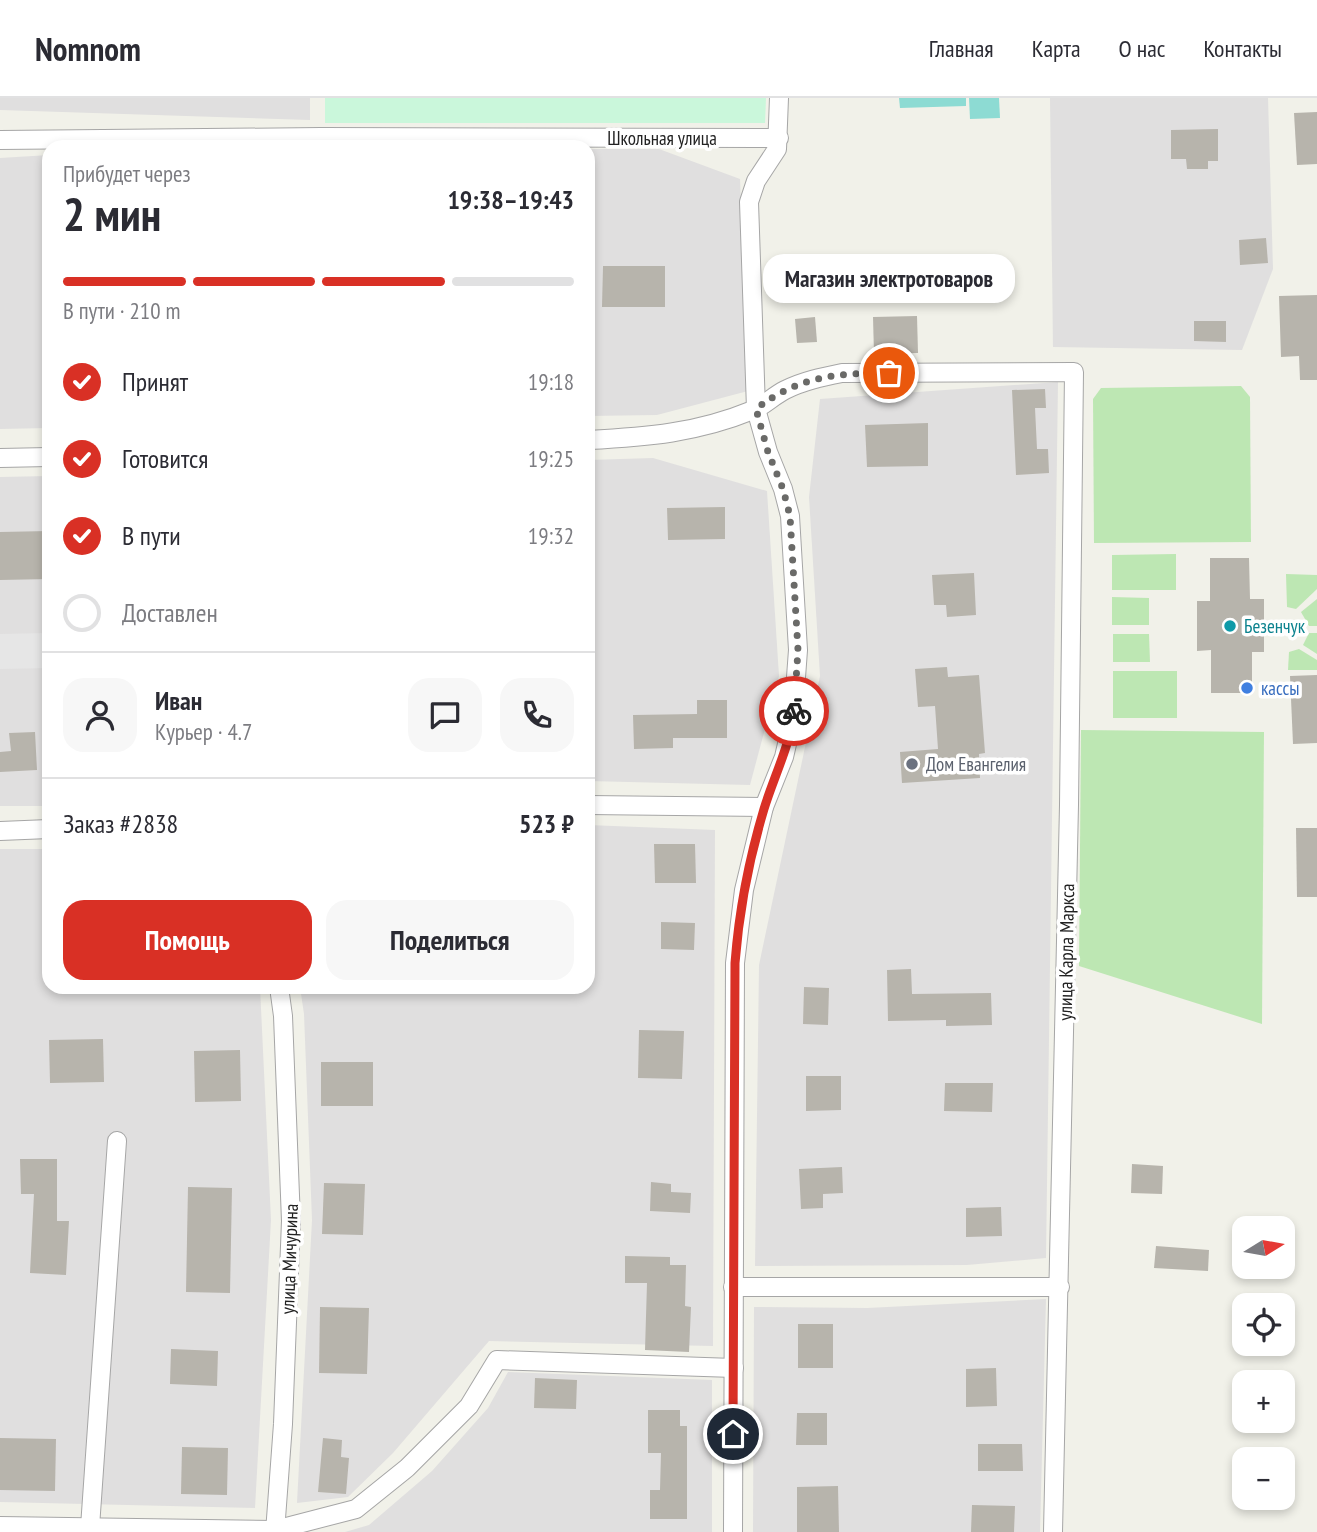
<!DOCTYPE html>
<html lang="ru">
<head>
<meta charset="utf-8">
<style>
	body { margin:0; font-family:"PT Sans Narrow",sans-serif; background:#f7f7f7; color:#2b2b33; height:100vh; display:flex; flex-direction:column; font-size:26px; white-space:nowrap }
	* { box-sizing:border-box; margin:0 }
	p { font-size:23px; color:#7c7c81 }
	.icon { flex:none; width:38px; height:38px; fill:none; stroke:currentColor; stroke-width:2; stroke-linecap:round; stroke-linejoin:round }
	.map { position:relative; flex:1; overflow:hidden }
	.details { position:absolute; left:42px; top:42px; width:553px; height:854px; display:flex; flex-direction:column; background:#fff; border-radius:21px; box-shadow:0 4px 10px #0003 }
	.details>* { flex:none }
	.needle { width:46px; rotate:79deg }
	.controls { position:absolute; left:1232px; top:1118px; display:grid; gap:14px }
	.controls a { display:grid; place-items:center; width:63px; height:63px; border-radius:14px; background:#fff; box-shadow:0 4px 10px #0003; font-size:35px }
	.pin { position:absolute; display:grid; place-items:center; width:60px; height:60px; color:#fff; margin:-30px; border:4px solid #fff; border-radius:50%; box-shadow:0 2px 7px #0007 }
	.courier { position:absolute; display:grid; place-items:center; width:70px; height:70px; margin:-35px; border:5px solid #d93025; border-radius:50%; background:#fff; color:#222; box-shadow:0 2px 9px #0007 }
	.bubble { position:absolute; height:49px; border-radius:21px; background:#fff; box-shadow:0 4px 10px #0003; font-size:23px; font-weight:800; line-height:49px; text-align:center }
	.overview em { font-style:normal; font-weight:800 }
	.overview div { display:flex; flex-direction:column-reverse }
	.overview { display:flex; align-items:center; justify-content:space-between; height:119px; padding:0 21px }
	h1 { font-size:46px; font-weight:800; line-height:52px }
	.bar { display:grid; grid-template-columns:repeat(4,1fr); gap:10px 7px; align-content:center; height:84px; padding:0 21px }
	.bar i { height:9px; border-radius:5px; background:#e1e1e2 }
	.bar .active { background:#d93025 }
	.bar p { grid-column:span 4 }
	.line { display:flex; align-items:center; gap:18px; padding:0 21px; border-top:2px solid #e1e1e2 }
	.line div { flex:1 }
	.round { display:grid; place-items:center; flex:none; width:74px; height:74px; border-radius:21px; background:#f7f7f7 }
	ol { padding:0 21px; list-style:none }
	li { display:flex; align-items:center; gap:21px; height:77px }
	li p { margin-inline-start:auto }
	li .icon { padding:7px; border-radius:50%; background:#d93025; color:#fff; stroke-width:4 }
	li:last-child { color:#7c7c81 }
	li i { width:38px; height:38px; border:4px solid #e1e1e2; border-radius:50% }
	.cta { display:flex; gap:14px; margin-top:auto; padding:14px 21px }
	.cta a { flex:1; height:80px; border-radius:21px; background:#d93025; color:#fff; font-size:28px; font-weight:800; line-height:80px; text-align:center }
	.cta a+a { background:#f7f7f7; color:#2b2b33 }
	header { display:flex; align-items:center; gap:42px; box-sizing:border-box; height:98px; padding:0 35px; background:#fff; border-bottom:2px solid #e1e1e2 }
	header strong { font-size:33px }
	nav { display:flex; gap:38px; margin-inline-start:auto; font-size:24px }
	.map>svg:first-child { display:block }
	.residential { fill:#e0dfdf }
	.grass { fill:#bde7b3 }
	.park { fill:#caf7db }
	.pitch { fill:#8ddbd3 }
	.parking { fill:#e6e6e6 }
	.building { fill:#b7b4ac }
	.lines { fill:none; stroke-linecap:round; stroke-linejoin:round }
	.street-casing { stroke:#a6a6a6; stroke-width:20 }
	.street { stroke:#fff; stroke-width:18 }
	.done { stroke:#6a6a68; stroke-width:7; stroke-dasharray:0 12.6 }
	.route { stroke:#d93025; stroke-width:9 }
	.culture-dot { fill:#0f9aa8; stroke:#fff; stroke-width:2.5 }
	.shop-dot { fill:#3f7fe0; stroke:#fff; stroke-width:2.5 }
	.worship-dot { fill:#6b7280; stroke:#fff; stroke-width:2.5 }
	.labels { text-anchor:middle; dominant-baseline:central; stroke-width:7; stroke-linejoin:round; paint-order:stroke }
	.street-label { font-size:19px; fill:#222; stroke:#fff }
	.culture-label { font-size:19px; fill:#0d838f; stroke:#fff; text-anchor:start }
	.shop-label { font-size:19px; fill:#366cbe; stroke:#fff; text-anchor:start }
	.worship-label { font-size:19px; fill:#5b616d; stroke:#fff; text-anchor:start }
</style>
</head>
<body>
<header>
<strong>Nomnom</strong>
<nav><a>Главная</a><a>Карта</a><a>О нас</a><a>Контакты</a></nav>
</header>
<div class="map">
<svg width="1317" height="1434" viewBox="0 0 1317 1434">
	<rect width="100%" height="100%" fill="#f1f1e9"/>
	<!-- residential -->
	<g class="residential">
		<polygon points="0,0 310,0 310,22 0,12"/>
		<polygon points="1050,0 1268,0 1273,171 1242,252 1053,249"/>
		<polygon points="588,51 659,51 740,81 748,293 657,317 588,318"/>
		<polygon points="49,57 49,330 0,331 0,60"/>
		<polygon points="1058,284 1046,1160 967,1167 755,1168 759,867 820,578 809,399 820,301"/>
		<polygon points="653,360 767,393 779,578 750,687 588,683 588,362"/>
		<polygon points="49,378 49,708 0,708 0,379"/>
		<polygon points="588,727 715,732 713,1248 489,1243 393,1355 348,1399 297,1405 312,1122 304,916 300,889 588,889"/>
		<polygon points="0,751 49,751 49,889 260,889 271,1122 255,1410 0,1404"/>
		<polygon points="1046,1201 1040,1434 753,1434 754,1209 867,1210"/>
		<polygon points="508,1274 712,1282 712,1434 345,1434 369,1427 432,1373 488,1310"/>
	</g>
	<!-- grass -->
	<g class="grass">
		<polygon points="1241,288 1250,299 1251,444 1094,445 1093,301 1101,290"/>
		<polygon points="1176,456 1176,492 1112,492 1112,457"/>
		<polygon points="1286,476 1317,477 1317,491 1296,511 1287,509"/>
		<polygon points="1112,499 1149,500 1149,527 1112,527"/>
		<polygon points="1317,501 1317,528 1309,528 1301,514"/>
		<polygon points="1309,535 1317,535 1317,556 1303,547"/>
		<polygon points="1113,536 1149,536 1150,564 1113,564"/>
		<polygon points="1299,551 1317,562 1317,572 1288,572 1289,554"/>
		<rect x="1113" y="573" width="64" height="47"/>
		<polygon points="1081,632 1264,634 1262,926 1079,868"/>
	</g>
	<!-- park -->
	<polygon class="park" points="325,0 766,0 765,25 325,25"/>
	<!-- pitch -->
	<g class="pitch">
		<polygon points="899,0 966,0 966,8 900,10"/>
		<polygon points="969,0 999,0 1000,20 970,21"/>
	</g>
	<!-- parking -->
	<polygon class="parking" points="49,535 49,570 0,571 0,536"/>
	<!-- building -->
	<g class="building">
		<polygon points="1317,14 1317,66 1297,67 1294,15"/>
		<polygon points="1218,31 1218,63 1208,63 1208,71 1187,71 1186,61 1171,61 1171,32"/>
		<polygon points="1266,140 1268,165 1240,167 1239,142"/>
		<polygon points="603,168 665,168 665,209 602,209"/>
		<polygon points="1317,197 1317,282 1300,282 1299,258 1281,259 1279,198"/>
		<polygon points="917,218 918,255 874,256 873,219"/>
		<polygon points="815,219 817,244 797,245 795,221"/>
		<polygon points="1194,223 1226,223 1226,244 1194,243"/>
		<polygon points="1045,291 1046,310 1035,310 1037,351 1048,351 1049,375 1016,377 1012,292"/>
		<polygon points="928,325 928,368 867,369 865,327"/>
		<polygon points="725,409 725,441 668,442 667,410"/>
		<polygon points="49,433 49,481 0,482 0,434"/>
		<polygon points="1210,460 1249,460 1250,501 1264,501 1264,554 1252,554 1252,595 1211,595 1211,552 1197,553 1197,503 1210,503"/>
		<polygon points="974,475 976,517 947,519 946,507 934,507 932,477"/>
		<polygon points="947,569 948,579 979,577 985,655 979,656 980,680 902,685 900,654 938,651 935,608 918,609 915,571"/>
		<polygon points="1317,577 1317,645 1293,646 1290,578"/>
		<polygon points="697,602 727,602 727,640 673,640 673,650 634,651 633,617 697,616"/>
		<polygon points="35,634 37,672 0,674 0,654 11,653 9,635"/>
		<polygon points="1296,730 1317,730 1317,799 1297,799"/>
		<polygon points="654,746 695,746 696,785 655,785"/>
		<polygon points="661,824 695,825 694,852 661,851"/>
		<polygon points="911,871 912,896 991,895 992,927 946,928 946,922 888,923 887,872"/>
		<polygon points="804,889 829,890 828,927 803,926"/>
		<polygon points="639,932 684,933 682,981 638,980"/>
		<polygon points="103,941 104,984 50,985 49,942"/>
		<polygon points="240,952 241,1003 195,1004 194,953"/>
		<rect x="321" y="964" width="52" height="44"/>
		<polygon points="806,978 841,978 841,1012 806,1013"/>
		<polygon points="945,985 993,985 992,1014 944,1013"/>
		<polygon points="20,1061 57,1061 57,1123 69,1123 66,1177 30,1175 34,1096 21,1096"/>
		<polygon points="1132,1066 1163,1068 1162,1096 1131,1095"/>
		<polygon points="842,1069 843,1095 823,1096 823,1110 801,1111 799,1071"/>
		<polygon points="651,1084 671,1086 671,1094 691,1095 690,1115 650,1113"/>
		<polygon points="324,1085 365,1086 363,1137 322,1136"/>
		<polygon points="188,1089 232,1090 230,1195 186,1194"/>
		<polygon points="1001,1109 1002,1138 966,1139 966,1110"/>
		<polygon points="1156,1148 1209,1152 1208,1173 1154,1170"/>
		<polygon points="625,1158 670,1159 670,1167 686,1167 685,1208 691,1209 689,1254 645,1252 647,1185 625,1185"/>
		<polygon points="320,1209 369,1210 367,1276 319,1275"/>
		<rect x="798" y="1226" width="35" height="44"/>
		<polygon points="171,1251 218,1253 217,1288 170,1286"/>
		<polygon points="996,1270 997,1308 966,1309 966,1271"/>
		<polygon points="535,1280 577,1282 576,1311 534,1310"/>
		<polygon points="648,1312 680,1312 680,1328 687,1328 687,1421 650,1421 650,1392 660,1392 661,1355 648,1355"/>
		<polygon points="797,1315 827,1315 827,1347 796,1347"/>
		<polygon points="0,1340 56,1341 55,1393 0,1392"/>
		<polygon points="323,1340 342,1342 341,1359 349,1360 346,1396 318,1394"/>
		<polygon points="978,1346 1022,1346 1023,1373 978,1373"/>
		<polygon points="182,1349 228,1350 227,1397 181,1396"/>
		<polygon points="838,1388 839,1434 797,1434 797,1389"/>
		<polygon points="972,1407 1015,1408 1014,1434 971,1434"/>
	</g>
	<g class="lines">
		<!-- street casing -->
		<g class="street-casing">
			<g id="street">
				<polyline points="0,42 321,39 779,40"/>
				<path d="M588,342C647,339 697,335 753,312C764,308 773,298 785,292C803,283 822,279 842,275L1074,274L1069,707L1053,1434"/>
				<polyline points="0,360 49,359"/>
				<polyline points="588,707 764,709"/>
				<polyline points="0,733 49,731"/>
				<polyline points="733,1189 1060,1189"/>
				<polyline points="0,1428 275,1432 356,1411 407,1370 469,1308 497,1262 734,1270"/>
				<polyline points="90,1429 117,1043"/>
				<polyline points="275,1434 283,1326 291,1123 283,918 279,889"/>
				<polyline points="733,1434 735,865 744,792 764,709 784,659 793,620 798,552 790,418 783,391 768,354 756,311 749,104 756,83 777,51 779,0"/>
			</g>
		</g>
		<!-- street -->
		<use href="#street" class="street"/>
	</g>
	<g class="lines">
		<!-- done -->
		<path class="done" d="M794,613L798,552L790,418L783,391L768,354L756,311C798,278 837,275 889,275"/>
		<!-- route -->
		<path class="route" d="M733,1336L735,865C739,813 749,761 764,711C774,678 790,648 794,613"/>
	</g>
	<!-- markers -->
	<circle class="culture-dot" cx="1230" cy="528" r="7"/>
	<circle class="shop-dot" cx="1247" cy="590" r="7"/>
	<circle class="worship-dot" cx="912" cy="666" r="7"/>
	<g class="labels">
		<!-- street labels -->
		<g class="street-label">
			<text x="662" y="40">Школьная улица</text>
			<text transform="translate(1066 854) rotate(-89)">улица Карла Маркса</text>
			<text transform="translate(289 1161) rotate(-88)">улица Мичурина</text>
		</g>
		<!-- culture labels -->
		<g class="culture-label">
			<text x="1244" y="528">Безенчук</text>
		</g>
		<!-- shop labels -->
		<g class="shop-label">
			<text x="1261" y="590">кассы</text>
		</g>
		<!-- worship labels -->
		<g class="worship-label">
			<text x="926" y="666">Дом Евангелия</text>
		</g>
	</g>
</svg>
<div class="controls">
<a><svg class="needle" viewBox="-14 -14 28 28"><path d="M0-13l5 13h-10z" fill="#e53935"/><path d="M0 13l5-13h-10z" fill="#7c7c81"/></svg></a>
<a><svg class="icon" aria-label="locate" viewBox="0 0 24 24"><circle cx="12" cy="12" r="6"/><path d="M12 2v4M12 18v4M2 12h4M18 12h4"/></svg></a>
<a>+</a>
<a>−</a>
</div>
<div class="pin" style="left:889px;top:275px;background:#ea580c"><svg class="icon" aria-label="bag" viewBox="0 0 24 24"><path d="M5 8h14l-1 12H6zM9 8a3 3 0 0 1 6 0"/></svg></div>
<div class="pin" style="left:733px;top:1336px;background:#1f2937"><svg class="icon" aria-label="home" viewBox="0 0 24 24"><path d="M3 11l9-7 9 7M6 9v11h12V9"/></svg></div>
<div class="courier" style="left:794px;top:613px"><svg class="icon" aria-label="bike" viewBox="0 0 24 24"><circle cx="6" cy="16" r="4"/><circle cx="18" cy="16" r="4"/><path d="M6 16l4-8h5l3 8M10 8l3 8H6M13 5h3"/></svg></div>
<div class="bubble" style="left:763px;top:156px;width:252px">Магазин электротоваров</div>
<section class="details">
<div class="overview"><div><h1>2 мин</h1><p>Прибудет через</p></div><em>19:38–19:43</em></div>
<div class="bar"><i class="active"></i><i class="active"></i><i class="active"></i><i></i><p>В пути · 210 m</p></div>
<ol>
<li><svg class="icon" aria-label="check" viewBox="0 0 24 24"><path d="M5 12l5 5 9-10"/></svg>Принят<p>19:18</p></li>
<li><svg class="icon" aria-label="check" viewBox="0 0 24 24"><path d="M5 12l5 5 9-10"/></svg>Готовится<p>19:25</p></li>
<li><svg class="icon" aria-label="check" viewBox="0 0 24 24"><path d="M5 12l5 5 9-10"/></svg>В пути<p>19:32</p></li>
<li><i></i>Доставлен</li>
</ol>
<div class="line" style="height:126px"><a class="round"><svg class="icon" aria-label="person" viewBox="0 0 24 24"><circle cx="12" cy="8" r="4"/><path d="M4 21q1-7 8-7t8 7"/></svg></a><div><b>Иван</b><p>Курьер · 4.7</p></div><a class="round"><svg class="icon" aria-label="chat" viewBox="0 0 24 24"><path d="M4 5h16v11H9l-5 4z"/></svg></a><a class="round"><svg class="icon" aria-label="phone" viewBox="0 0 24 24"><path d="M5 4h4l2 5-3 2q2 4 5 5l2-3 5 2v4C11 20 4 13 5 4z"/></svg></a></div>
<div class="line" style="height:91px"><div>Заказ #2838</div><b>523 ₽</b></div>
<div class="cta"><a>Помощь</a><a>Поделиться</a></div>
</section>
</div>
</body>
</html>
